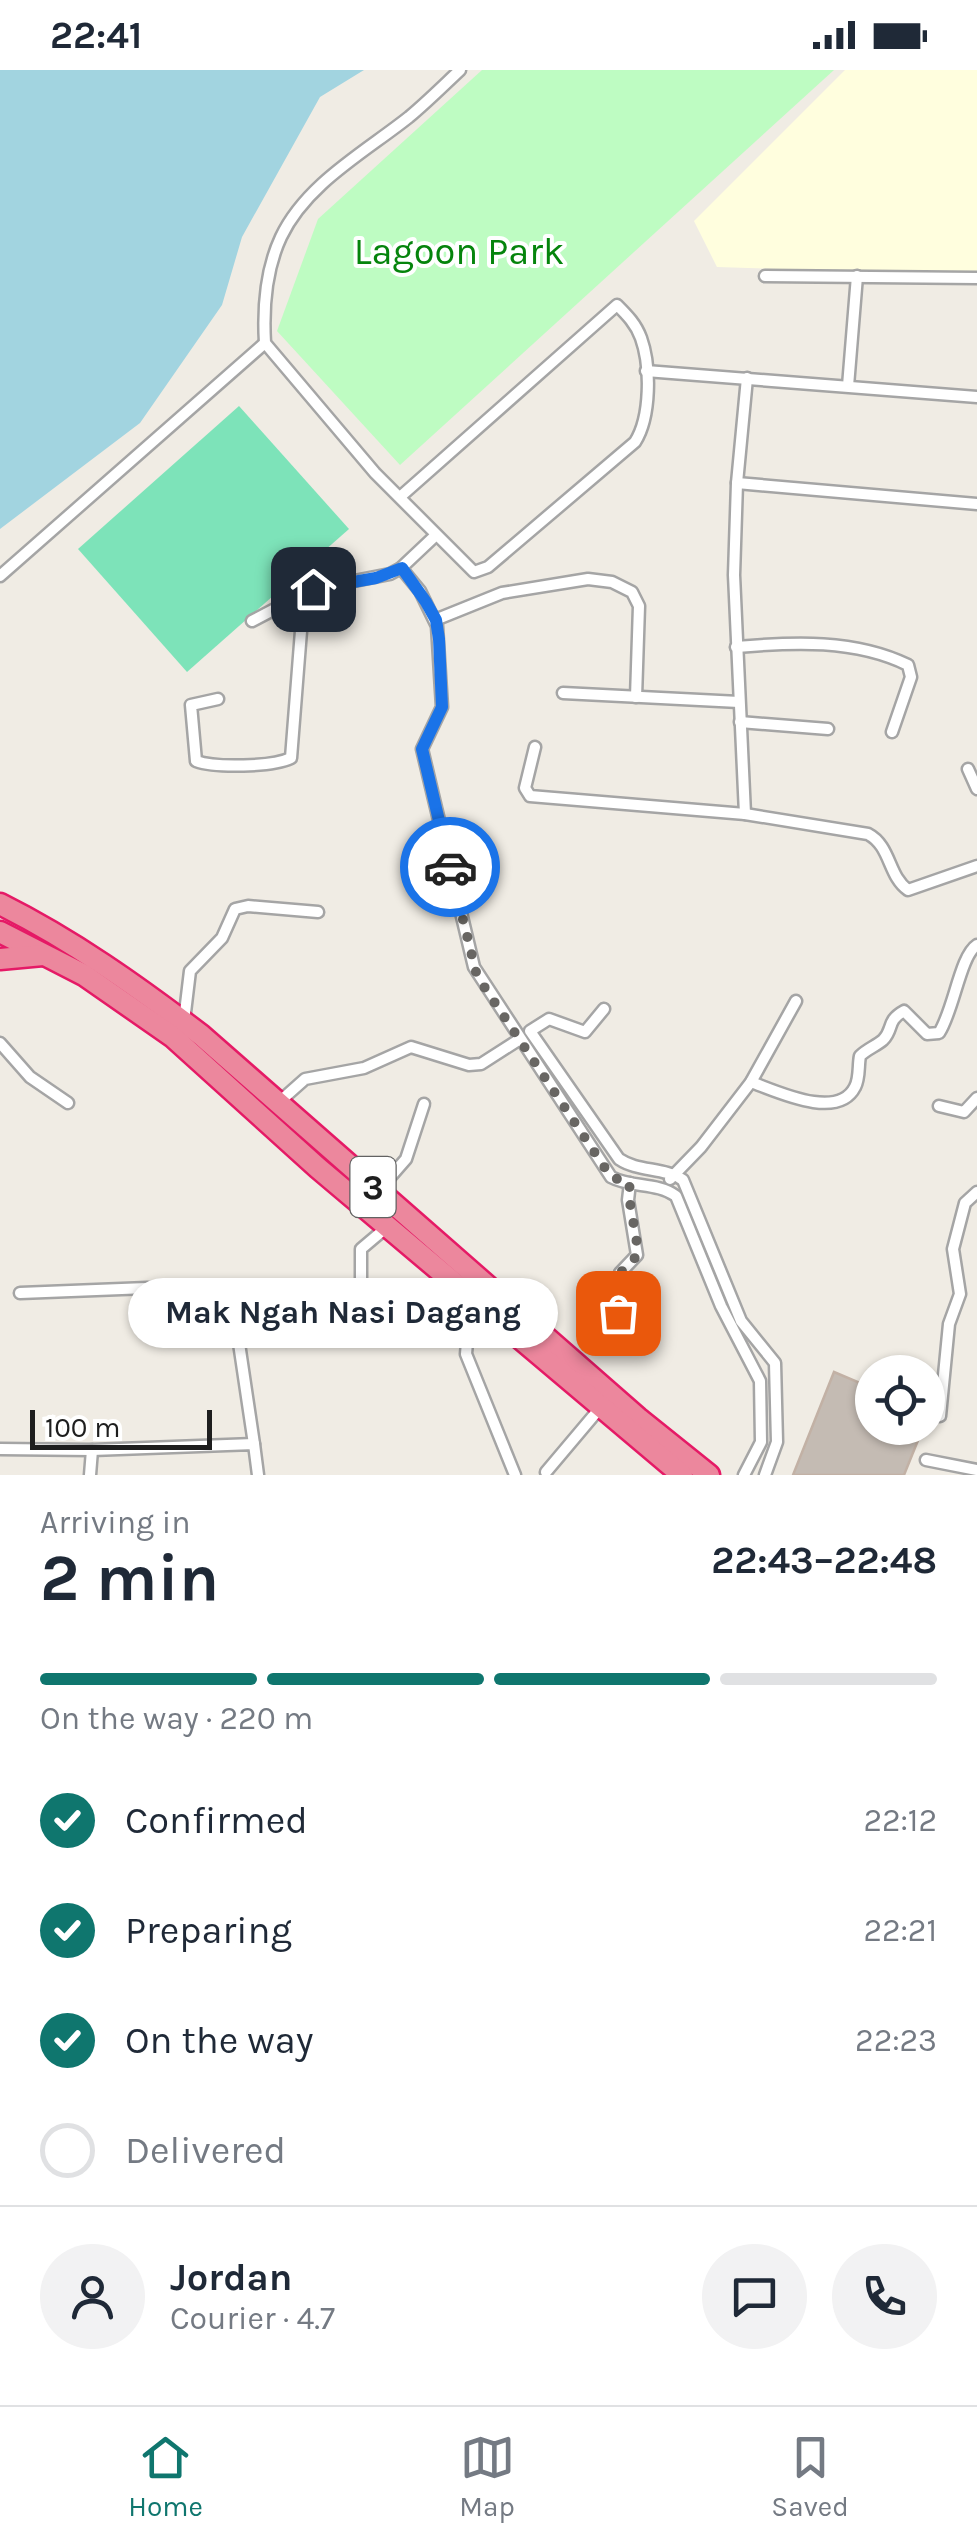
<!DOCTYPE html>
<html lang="en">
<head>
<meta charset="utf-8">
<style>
	body { margin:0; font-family:Karla,sans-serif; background:#f2f2f3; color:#1f2937; height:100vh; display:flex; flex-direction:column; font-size:38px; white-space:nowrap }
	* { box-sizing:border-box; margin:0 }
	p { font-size:32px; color:#747a83 }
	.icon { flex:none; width:55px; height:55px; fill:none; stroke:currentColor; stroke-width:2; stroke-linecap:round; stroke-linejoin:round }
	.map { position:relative; height:1405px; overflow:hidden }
	.drawer { display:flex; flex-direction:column; background:#fff; flex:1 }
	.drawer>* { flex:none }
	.controls { position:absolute; left:855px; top:1285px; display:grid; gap:20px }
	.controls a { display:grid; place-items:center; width:90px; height:90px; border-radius:50%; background:#fff; box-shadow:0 2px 8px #0004; font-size:50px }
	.scale { position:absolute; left:30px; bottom:25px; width:182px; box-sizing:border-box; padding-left:10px; border:5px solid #1e1e1e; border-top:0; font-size:28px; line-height:35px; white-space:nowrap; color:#1e1e1e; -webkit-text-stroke:8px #fff; paint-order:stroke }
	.pin { position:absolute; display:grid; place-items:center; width:85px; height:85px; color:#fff; margin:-42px; border-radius:20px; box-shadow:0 5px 15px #0006 }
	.courier { position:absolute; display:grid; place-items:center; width:100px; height:100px; margin:-50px; border:8px solid #1a73e8; border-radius:50%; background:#fff; color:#222; box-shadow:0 2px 12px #0007 }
	.bubble { position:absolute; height:70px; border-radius:35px; background:#fff; box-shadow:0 2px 8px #0004; font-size:32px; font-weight:700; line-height:70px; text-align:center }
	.headline em { font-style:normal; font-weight:700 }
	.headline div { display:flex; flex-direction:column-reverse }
	.headline { display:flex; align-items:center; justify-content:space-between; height:170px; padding:0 40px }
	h1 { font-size:65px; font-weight:700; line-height:75px }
	.bar { display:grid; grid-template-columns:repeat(4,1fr); gap:15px 10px; align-content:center; height:120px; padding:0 40px }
	.bar i { height:12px; border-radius:8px; background:#e0e1e3 }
	.bar .current { background:#0f766e }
	.bar p { grid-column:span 4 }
	.line { display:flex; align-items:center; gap:25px; padding:0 40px; border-top:2px solid #e0e1e3 }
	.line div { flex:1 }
	.round { display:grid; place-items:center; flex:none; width:105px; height:105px; border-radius:52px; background:#f2f2f3 }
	ol { padding:0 40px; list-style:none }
	li { display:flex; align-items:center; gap:30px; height:110px }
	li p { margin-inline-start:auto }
	li .icon { padding:10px; border-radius:50%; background:#0f766e; color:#fff; stroke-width:4 }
	li:last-child { color:#747a83 }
	li i { width:55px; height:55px; border:5px solid #e0e1e3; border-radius:50% }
	.status { display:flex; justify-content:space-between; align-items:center; height:70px; padding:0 50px; background:#fff; direction:ltr }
	.status svg { height:28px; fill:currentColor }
	.menu { display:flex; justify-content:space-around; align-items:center; height:140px; border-top:2px solid #e0e1e3; background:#fff; font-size:28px; color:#747a83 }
	.menu a { display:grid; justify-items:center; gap:5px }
	.menu .current { color:#0f766e }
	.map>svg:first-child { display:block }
	.education { fill:#fffede }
	.park { fill:#befcc2 }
	.pitch { fill:#7de3b9 }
	.water { fill:#a2d4e0 }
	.building { fill:#c4bbb3; stroke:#c2b1a5; stroke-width:2.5 }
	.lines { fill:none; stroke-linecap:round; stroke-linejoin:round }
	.street-casing { stroke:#a5a5a5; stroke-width:15 }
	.highway-casing { stroke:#e51a66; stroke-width:25 }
	.street { stroke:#fff; stroke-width:10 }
	.highway { stroke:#ec879d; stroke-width:20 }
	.done { stroke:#686663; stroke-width:10; stroke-dasharray:0 18 }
	.route { stroke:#1a73e8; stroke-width:12 }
	.labels { text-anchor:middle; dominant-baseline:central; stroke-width:8; stroke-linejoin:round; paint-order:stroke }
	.shield { fill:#fff; stroke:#626262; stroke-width:2.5 }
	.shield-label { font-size:35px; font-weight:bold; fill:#1e1e1e }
	.park-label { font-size:38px; fill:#05840c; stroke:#fff }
</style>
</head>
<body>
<div class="status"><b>22:41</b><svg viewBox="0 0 49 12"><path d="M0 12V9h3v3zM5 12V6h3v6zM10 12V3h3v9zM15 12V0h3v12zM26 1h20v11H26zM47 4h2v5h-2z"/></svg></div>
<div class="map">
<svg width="977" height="1405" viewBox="0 0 977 1405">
	<rect width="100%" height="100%" fill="#f0ece4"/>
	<!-- education -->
	<polygon class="education" points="845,0 977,0 977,205 717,197 694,151"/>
	<!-- park -->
	<polygon class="park" points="482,0 834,0 400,395 277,261 318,149"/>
	<!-- pitch -->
	<polygon class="pitch" points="239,336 349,459 187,602 78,479"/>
	<!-- water -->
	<polygon class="water" points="0,0 364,0 320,27 242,167 222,235 140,353 0,459"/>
	<!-- building -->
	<polygon class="building" points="834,1302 872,1318 872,1358 923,1358 904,1405 793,1405"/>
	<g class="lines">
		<!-- street casing -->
		<g class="street-casing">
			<g id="street">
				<polyline points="765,206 977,208"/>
				<polyline points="646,301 977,327"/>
				<polyline points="848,316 857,206"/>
				<polyline points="737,413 977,434"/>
				<path d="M400,427L617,235C627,245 636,254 641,268C651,296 651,347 635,372L488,497L474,502L375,403L265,273C263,239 266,199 281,167C306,114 365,82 409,47C427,32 443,16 460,0"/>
				<path d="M401,498L420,521L437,556L442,637L422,679L474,897L611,1107C631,1118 657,1112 676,1126L721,1236L760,1311L761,1372L744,1405"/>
				<polyline points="0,506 265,273"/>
				<polyline points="435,550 502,523 588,509 612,512 632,522 639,536 636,627"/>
				<polyline points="252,551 313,519 390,504 401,498 436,465"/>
				<path d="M736,577C793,572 855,569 908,595L911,607L892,662"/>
				<polyline points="563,623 739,632"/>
				<path d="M218,629L191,635L196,691C215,698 272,697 291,688L301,561L300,526"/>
				<polyline points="740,652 828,659"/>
				<path d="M535,677L525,718L530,726L745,744L868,764C891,776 888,806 908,820L977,796"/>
				<polyline points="968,699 977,719"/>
				<polyline points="745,744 734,505 737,413 747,308"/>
				<path d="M604,939L585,962L549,949L530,961L619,1089C638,1102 664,1097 683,1110L741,1251L775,1293L777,1372L765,1405"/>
				<polyline points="184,951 190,901 222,868 235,839 248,836 318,842"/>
				<polyline points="0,973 30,1007 68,1033"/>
				<path d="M751,1012C776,1021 838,1051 855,1017C860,1008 858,995 860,986C867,979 876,976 883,970C894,959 886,951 904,941L927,964L939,963C954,940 960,886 977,875"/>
				<polyline points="278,1033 305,1009 364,998 411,977 469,995 481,994 520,969"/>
				<polyline points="939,1036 964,1042 977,1028"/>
				<polyline points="670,1109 701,1077 751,1012 796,931"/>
				<polyline points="378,1121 406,1089 424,1034"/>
				<polyline points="20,1223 147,1218 227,1222 233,1233 254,1374"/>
				<polyline points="483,1238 468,1260 466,1284 515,1405"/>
				<polyline points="605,1247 622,1240 620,1203 637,1185 628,1130 630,1113"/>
				<polyline points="235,1257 361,1249 361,1179 387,1157"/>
				<polyline points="940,1346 949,1254 960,1224 953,1179 965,1133 977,1122"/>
				<polyline points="0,1379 92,1380 254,1374 258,1405"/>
				<polyline points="926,1390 977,1400"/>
				<polyline points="546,1402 600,1338"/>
				<polyline points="90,1405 92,1380"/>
			</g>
		</g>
		<!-- highway casing -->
		<g class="highway-casing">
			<g id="highway">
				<path d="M0,834C72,870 137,916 201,965L638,1348L709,1405"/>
				<polyline points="0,862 84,905 173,967 318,1098 682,1405"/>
				<polyline points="0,889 43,885"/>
			</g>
		</g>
		<!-- street -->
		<use href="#street" class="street"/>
		<!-- highway -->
		<use href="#highway" class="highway"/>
	</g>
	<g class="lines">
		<!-- done -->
		<path class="done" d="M450,797L477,906L611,1107L630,1113C626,1135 641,1172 636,1185C634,1192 625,1198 620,1203L623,1236L618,1243"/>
		<!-- route -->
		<polyline class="route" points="313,519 376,508 402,498 426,532 436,550 439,569 442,637 422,679 450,797"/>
	</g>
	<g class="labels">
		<!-- shield labels -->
		<rect class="shield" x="350.5" y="1087" width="45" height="60" rx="8"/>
		<g class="shield-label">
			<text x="373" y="1117">3</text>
		</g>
		<!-- park labels -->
		<g class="park-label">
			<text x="459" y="181">Lagoon Park</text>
		</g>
	</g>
</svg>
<div class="controls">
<a><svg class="icon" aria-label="locate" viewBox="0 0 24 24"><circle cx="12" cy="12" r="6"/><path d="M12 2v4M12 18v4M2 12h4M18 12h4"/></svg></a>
</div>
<div class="scale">100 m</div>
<div class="pin" style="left:618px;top:1243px;background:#ea580c"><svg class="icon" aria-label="bag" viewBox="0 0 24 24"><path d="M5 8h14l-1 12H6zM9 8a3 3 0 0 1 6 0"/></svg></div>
<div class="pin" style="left:313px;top:519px;background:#1f2937"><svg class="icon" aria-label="home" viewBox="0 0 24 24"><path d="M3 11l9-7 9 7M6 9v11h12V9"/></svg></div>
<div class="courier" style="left:450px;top:797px"><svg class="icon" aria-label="car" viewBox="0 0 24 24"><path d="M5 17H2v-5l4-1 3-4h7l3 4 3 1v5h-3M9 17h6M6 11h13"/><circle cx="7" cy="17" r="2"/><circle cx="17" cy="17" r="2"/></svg></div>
<div class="bubble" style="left:128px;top:1208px;width:430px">Mak Ngah Nasi Dagang</div>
</div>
<section class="drawer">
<div class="headline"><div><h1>2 min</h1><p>Arriving in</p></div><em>22:43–22:48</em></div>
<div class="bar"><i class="current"></i><i class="current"></i><i class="current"></i><i></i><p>On the way · 220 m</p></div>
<ol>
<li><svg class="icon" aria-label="check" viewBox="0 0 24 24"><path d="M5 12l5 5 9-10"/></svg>Confirmed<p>22:12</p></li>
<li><svg class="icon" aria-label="check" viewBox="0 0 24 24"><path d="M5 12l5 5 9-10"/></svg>Preparing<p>22:21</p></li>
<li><svg class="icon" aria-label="check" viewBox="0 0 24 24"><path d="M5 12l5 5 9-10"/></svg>On the way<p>22:23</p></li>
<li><i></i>Delivered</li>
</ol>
<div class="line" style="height:180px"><a class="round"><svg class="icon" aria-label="person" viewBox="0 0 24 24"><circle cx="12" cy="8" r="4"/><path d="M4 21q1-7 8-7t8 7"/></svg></a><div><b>Jordan</b><p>Courier · 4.7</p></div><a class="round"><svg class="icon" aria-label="chat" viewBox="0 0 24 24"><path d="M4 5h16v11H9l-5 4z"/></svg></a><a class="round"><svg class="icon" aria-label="phone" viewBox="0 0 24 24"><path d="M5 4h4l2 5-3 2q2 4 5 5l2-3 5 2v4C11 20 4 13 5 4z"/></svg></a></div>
</section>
<nav class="menu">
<a class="current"><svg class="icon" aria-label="home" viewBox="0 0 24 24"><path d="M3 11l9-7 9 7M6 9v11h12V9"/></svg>Home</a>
<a><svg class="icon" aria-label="map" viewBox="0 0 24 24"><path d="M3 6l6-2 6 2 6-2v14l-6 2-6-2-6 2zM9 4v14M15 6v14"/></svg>Map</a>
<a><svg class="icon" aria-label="saved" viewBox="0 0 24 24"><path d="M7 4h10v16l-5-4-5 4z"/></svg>Saved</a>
</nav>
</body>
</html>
